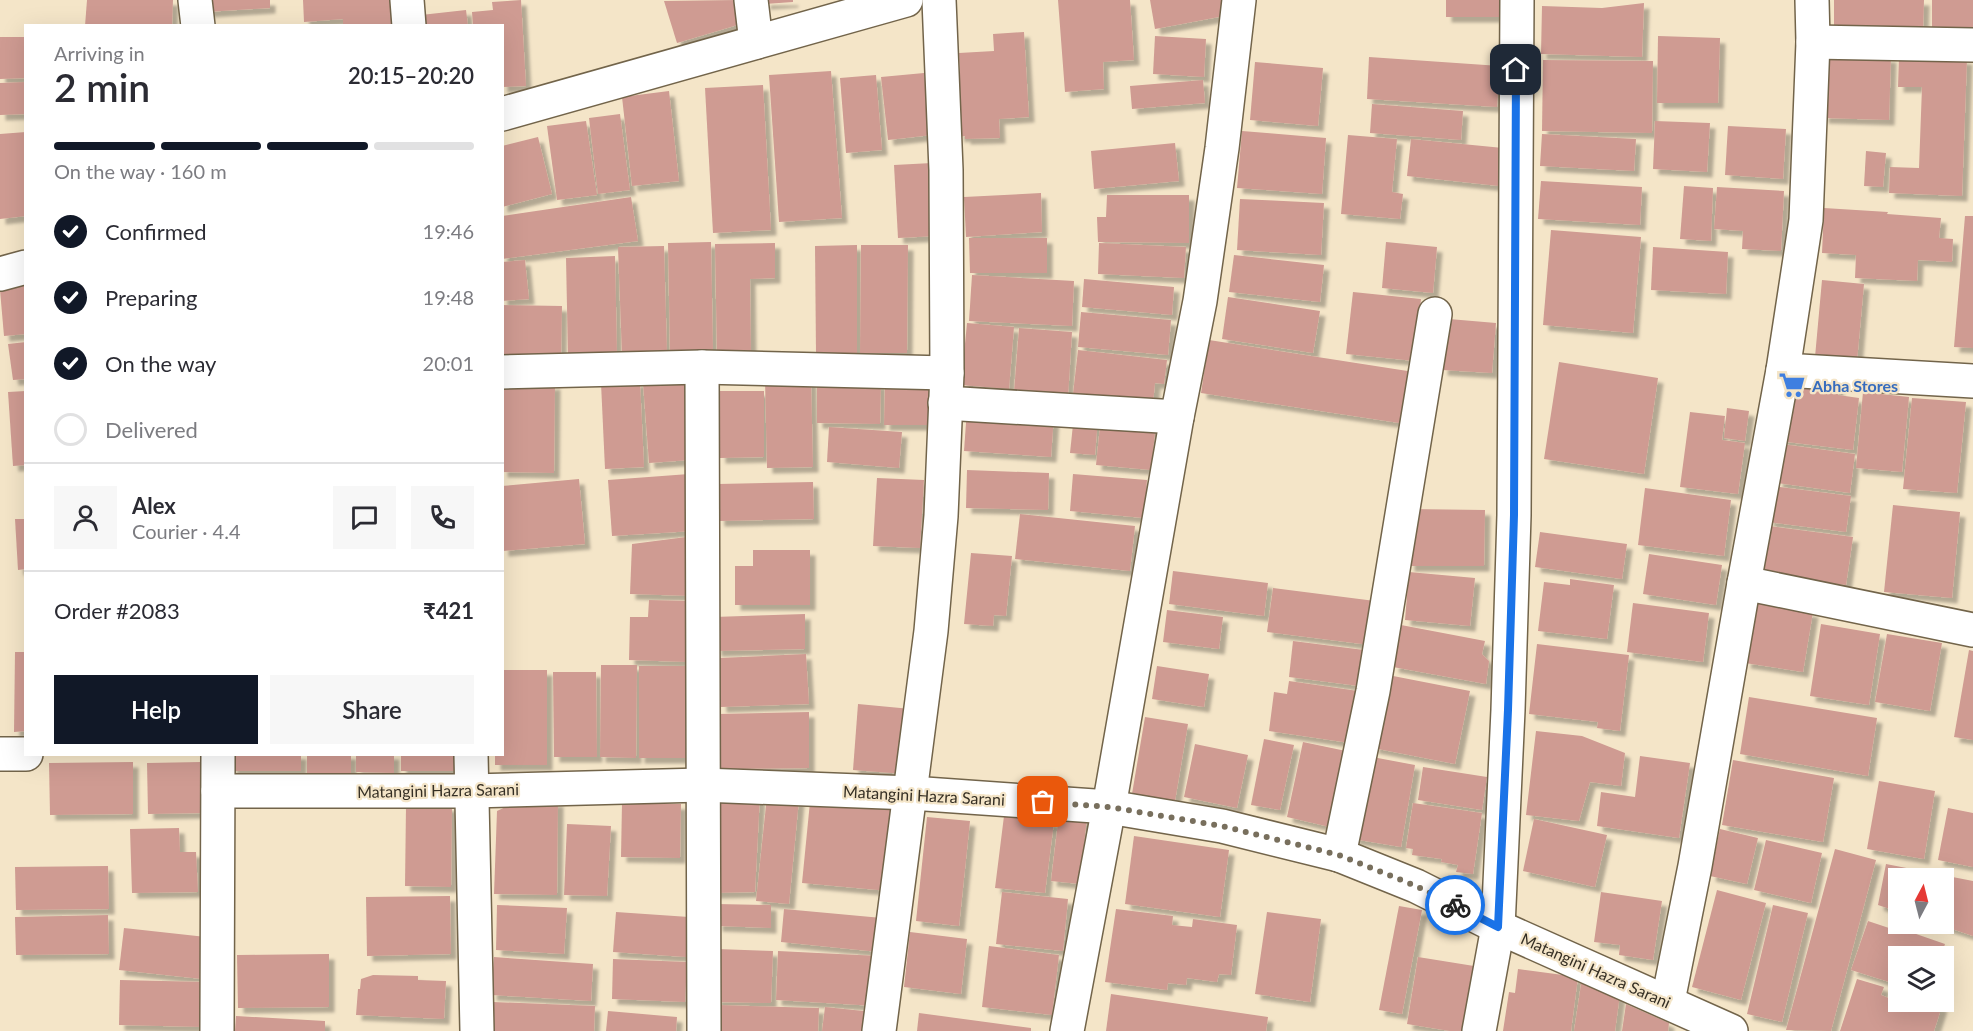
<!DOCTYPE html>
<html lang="en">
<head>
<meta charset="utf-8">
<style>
	body { margin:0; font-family:Lato,sans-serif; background:#f7f7f7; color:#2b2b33; height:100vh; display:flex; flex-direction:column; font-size:22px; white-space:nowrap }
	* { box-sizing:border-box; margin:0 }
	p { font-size:20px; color:#7c7c81 }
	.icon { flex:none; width:33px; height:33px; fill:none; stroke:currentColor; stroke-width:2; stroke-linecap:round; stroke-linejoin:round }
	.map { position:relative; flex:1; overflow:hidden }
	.drawer { position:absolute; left:24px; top:24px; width:480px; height:732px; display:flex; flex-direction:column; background:#fff; border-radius:0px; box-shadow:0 6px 24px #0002 }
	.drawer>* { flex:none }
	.needle { width:39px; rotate:7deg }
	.buttons { position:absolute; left:1888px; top:868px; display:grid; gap:12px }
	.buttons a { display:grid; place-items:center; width:66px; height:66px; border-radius:0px; background:#fff; box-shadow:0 6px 24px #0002; font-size:30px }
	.pin { position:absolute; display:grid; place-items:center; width:51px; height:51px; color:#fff; margin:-26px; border-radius:12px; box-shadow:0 3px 9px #0006 }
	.courier { position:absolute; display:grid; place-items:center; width:60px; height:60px; margin:-30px; border:4px solid #1a73e8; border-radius:50%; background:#fff; color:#222; box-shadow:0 2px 8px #0007 }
	.head em { font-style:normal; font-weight:600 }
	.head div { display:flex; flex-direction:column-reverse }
	.head { display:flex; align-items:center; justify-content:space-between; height:102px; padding:0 30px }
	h1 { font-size:39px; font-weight:600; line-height:45px }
	.bar { display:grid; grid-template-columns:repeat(4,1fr); gap:9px 6px; align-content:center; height:72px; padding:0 30px }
	.bar i { height:8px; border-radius:4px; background:#e1e1e2 }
	.bar .selected { background:#111827 }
	.bar p { grid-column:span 4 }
	.line { display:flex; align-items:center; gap:15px; padding:0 30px; border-top:2px solid #e1e1e2 }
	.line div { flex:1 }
	.round { display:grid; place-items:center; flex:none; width:63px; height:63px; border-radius:0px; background:#f7f7f7 }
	ol { padding:0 30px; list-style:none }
	li { display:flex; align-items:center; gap:18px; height:66px }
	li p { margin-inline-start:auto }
	li .icon { padding:6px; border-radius:50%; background:#111827; color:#fff; stroke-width:4 }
	li:last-child { color:#7c7c81 }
	li i { width:33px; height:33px; border:3px solid #e1e1e2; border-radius:50% }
	.primary-button { display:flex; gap:12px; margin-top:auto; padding:12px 30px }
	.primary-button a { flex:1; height:69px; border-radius:0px; background:#111827; color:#fff; font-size:24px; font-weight:600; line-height:69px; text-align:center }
	.primary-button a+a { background:#f7f7f7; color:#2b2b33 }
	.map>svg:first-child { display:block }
	.building { fill:#cf9b92; filter:url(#shadow) }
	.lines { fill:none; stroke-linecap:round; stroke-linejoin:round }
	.minor-casing { stroke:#72644a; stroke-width:36 }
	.tertiary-casing { stroke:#72644a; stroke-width:36 }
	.minor { stroke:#fff; stroke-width:33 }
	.tertiary { stroke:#fff; stroke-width:33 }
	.done { stroke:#786f5d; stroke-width:6; stroke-dasharray:0 10.8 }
	.route { stroke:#1a73e8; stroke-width:8 }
	.labels { text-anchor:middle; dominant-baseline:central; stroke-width:4.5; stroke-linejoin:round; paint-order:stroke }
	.shop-label { font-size:16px; font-weight:bold; fill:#366cbe; stroke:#f4e5c8; text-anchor:start }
	.street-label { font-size:16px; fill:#352f24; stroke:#f4e5c8 }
</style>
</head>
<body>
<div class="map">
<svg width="1973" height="1031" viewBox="0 0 1973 1031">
	<defs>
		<filter id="shadow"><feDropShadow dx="5.5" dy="5.5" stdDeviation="1.5" flood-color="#0004"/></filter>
	</defs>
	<rect width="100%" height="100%" fill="#f4e5c8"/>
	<!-- building -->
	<g class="building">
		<polygon points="87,0 173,0 172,26 85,26"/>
		<polygon points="205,0 270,0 270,8 205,12"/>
		<polygon points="303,0 390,0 392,26 343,26 343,19 304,22"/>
		<polygon points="521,0 526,86 502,87 502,26 473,26 472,12 493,10 492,2"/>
		<polygon points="737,0 744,23 677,43 664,1"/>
		<polygon points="765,0 793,0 793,2 765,4"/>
		<polygon points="1058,0 1130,0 1134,60 1103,62 1104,89 1065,92"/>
		<polygon points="1150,0 1227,0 1224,16 1155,29"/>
		<rect x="1446" y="0" width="54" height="17"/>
		<polygon points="1834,0 1924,0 1923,30 1834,30"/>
		<rect x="1932" y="0" width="41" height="32"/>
		<polygon points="1644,3 1642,57 1541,54 1542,6 1602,8"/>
		<polygon points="466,10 468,26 422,26 421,15"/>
		<polygon points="1024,32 1029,117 999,119 1000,138 965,139 965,136 959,137 954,74 960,74 959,53 994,51 993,34"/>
		<polygon points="1155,36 1206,39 1204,77 1153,74"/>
		<polygon points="1658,36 1720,38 1718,103 1657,103"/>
		<polygon points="0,37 26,37 26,78 0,79"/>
		<polygon points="1825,55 1891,57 1889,120 1823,118"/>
		<polygon points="1899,56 1967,59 1962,196 1889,193 1890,167 1919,168 1922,87 1898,87"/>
		<polygon points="1369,57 1500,66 1497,107 1367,99"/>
		<polygon points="1543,60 1653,61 1652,133 1542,131"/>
		<polygon points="1255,62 1323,68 1318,126 1250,120"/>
		<polygon points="831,71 842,218 779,222 769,75"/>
		<polygon points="924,73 932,135 888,140 881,77"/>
		<polygon points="876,75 882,150 846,153 840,78"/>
		<polygon points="1203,80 1205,103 1132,109 1130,86"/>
		<polygon points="26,82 26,114 0,115 0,83"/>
		<polygon points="763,85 771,230 713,233 705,88"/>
		<polygon points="669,91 679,181 632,186 622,97"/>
		<polygon points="1372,104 1463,111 1461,140 1370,133"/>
		<polygon points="620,114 630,190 598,194 589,118"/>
		<polygon points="586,121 597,195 557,200 547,126"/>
		<polygon points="1655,121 1710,123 1707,172 1653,169"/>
		<polygon points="1728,126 1786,129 1783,179 1725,175"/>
		<polygon points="1242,131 1326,138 1322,194 1237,188"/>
		<polygon points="26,132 26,216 0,219 0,134"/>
		<polygon points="1542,134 1636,139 1634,171 1540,166"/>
		<polygon points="1348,135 1397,139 1392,192 1403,194 1400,219 1341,214"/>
		<polygon points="538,137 552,194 502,207 502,146"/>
		<polygon points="1411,139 1503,148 1499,186 1407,176"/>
		<polygon points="1175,143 1179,181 1094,189 1091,151"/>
		<polygon points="1866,151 1886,153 1883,187 1864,186"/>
		<polygon points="932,163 936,236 898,238 894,165"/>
		<polygon points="1541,181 1642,187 1640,225 1538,219"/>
		<polygon points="1684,186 1713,188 1711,241 1680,239"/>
		<polygon points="1717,187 1784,191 1781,251 1742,249 1743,231 1714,229"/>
		<polygon points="1041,193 1042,232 966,237 964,197"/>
		<polygon points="1107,195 1189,195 1189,243 1098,242 1097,217 1106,217"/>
		<polygon points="631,197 638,241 502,259 502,216"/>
		<polygon points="1240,199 1324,203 1321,255 1237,250"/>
		<polygon points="1824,208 1888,212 1887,214 1941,218 1939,238 1953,239 1952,262 1918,260 1917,281 1855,278 1856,255 1822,253"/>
		<polygon points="1965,216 1973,216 1973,348 1954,347"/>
		<polygon points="1551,230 1641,237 1633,333 1543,325"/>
		<polygon points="969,238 1047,238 1047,273 970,273"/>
		<polygon points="711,242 713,351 670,352 668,243"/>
		<polygon points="1386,242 1437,247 1433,293 1382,288"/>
		<polygon points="775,243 775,278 750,279 751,355 717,355 715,244"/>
		<polygon points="1099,243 1186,247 1184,278 1098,274"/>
		<polygon points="857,245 857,354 816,354 815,246"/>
		<polygon points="861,245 908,245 907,353 860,353"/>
		<polygon points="664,246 667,353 622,355 618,247"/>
		<polygon points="1653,247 1728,252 1726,294 1651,290"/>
		<polygon points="1234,255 1324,265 1320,302 1229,292"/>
		<polygon points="615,256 617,355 568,356 566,258"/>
		<polygon points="525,260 529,299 502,301 502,262"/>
		<polygon points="972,275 1074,281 1072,326 969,321"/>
		<polygon points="1084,279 1174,287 1172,315 1082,307"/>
		<polygon points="1822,280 1864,284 1857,361 1815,357"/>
		<polygon points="26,283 26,334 4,336 0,290"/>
		<polygon points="1353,292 1421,299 1415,361 1346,354"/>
		<polygon points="1228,297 1320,311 1313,353 1222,339"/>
		<polygon points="502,305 562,306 561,359 502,358"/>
		<polygon points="1081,312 1171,320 1168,355 1078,347"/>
		<polygon points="1449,319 1496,323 1492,373 1442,370 1444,345 1447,345"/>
		<polygon points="967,323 1014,327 1009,389 961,385"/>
		<polygon points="1019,328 1072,332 1068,397 1014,392"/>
		<polygon points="1209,340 1414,372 1406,424 1201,393"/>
		<polygon points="26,342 26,379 13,380 8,344"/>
		<polygon points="1078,350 1167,360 1164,384 1155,383 1153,403 1073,394"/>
		<polygon points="1559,362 1658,378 1644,474 1544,459"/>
		<polygon points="811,379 813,467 767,468 765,380"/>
		<polygon points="640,381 644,467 605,469 601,383"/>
		<polygon points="665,381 665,385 685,384 690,460 649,463 643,383"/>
		<polygon points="817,381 881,383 880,424 817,423"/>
		<polygon points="885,382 931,383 936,425 884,425"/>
		<polygon points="555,384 554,473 502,472 502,388"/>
		<polygon points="1839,386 1838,395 1859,398 1853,450 1779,441 1786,387"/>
		<polygon points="26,391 26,465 13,466 8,392"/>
		<polygon points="719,391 764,391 764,457 720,458"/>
		<polygon points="1863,392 1909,397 1902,472 1856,468"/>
		<polygon points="1912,398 1966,402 1957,493 1903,489"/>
		<polygon points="1727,408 1749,411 1745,441 1724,438"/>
		<polygon points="967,409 1054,415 1051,457 964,451"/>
		<polygon points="1690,412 1725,416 1722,440 1745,443 1738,494 1680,487"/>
		<polygon points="1074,415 1098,418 1095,455 1070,453"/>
		<polygon points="1101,417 1156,423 1151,470 1096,465"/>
		<polygon points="829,427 902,432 899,468 827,462"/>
		<polygon points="1782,444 1855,454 1850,493 1777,483"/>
		<polygon points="967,470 1049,473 1048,510 966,508"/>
		<polygon points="689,474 693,531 612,536 608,480"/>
		<polygon points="1073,474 1147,480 1144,518 1070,511"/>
		<polygon points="877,478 924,480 920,548 873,546"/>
		<polygon points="579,479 585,544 503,551 502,486"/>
		<polygon points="813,482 814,519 719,521 718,484"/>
		<polygon points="1772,486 1851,496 1846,532 1768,522"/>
		<polygon points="1645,488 1731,500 1724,556 1638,545"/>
		<polygon points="1893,505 1960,512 1952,598 1884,592"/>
		<polygon points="1409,509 1485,510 1484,566 1409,566"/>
		<polygon points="1020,514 1135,526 1130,571 1015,559"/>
		<polygon points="15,519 26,519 26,569 18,570"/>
		<polygon points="1769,526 1853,537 1846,585 1762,574"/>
		<polygon points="1540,532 1627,544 1622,579 1535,567"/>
		<polygon points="694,536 693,596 630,594 632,544"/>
		<polygon points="753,550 810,550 810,605 735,605 735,566 753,566"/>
		<polygon points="971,553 1012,556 1006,616 994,615 993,626 964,624"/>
		<polygon points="1649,554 1722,565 1716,605 1643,594"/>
		<polygon points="1173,571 1268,583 1264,616 1169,604"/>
		<polygon points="1409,572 1475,578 1470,626 1405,620"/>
		<polygon points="1570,579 1614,585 1607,639 1538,631 1544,582 1570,585"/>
		<polygon points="1273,588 1375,601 1370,645 1267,632"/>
		<polygon points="649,600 690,601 688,662 629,660 630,617 648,617"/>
		<polygon points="1633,603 1709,613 1703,662 1627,652"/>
		<polygon points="1755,603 1813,612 1803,672 1745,663"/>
		<polygon points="1167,610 1223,617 1219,649 1163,642"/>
		<polygon points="805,614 805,649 716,651 714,617"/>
		<polygon points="1821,624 1880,634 1869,705 1810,696"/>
		<polygon points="1401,625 1485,641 1482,654 1489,661 1486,684 1393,667"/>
		<polygon points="1887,634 1942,643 1930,711 1875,702"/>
		<polygon points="1293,641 1364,650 1359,686 1289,677"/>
		<polygon points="1537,644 1629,655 1620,731 1597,728 1598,722 1529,714"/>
		<polygon points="1969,650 1973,651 1973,740 1954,737"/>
		<polygon points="15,652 26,652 26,731 14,732"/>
		<polygon points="806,654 809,704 721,707 719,658"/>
		<polygon points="601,665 637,665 636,758 600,757"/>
		<polygon points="639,666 685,666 686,758 639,758"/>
		<polygon points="1157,666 1209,674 1204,707 1152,699"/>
		<polygon points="502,670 547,670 547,765 495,765 495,754 502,754"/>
		<polygon points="553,672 596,672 597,757 554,757"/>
		<polygon points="1388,675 1470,691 1455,764 1373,748"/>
		<polygon points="1289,681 1358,691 1350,743 1269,731 1274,692 1287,694"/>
		<polygon points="1749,697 1877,718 1868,776 1740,754"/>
		<polygon points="858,704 911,709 905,774 853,770"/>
		<polygon points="809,712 809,768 719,769 718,714"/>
		<polygon points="1145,717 1188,724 1175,801 1132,794"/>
		<polygon points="1536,731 1582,736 1625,753 1621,786 1590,782 1579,821 1526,815"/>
		<polygon points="1264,739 1294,745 1280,810 1251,805"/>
		<polygon points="1303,742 1346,751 1330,827 1287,817"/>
		<polygon points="1195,744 1248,755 1237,808 1184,797"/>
		<polygon points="232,754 301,754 301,771 231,771"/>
		<rect x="307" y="754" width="44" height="23"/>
		<polygon points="356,754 394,754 394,773 356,772"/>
		<rect x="401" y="754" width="54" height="17"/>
		<polygon points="1367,756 1415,765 1401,847 1353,839"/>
		<polygon points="1640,756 1690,763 1679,838 1597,826 1601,792 1635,797"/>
		<polygon points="1733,760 1834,778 1823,842 1722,825"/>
		<polygon points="133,762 133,814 50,815 49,763"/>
		<polygon points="201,762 202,813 148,814 147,763"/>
		<polygon points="1423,767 1487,777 1482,810 1418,800"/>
		<polygon points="1879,781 1935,791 1924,859 1867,849"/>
		<polygon points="708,794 760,794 755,892 712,893"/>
		<polygon points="767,796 799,799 789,904 756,901"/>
		<polygon points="558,801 557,895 494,894 497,811 514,803"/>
		<polygon points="810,802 898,810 889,891 802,883"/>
		<polygon points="622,803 681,804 680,858 621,857"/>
		<polygon points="1413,803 1482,813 1473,874 1456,872 1458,865 1441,862 1442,859 1412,855 1413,849 1406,848"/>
		<polygon points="406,806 452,806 451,887 405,886"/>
		<polygon points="1948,808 1973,813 1973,867 1938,860"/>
		<polygon points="1059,814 1087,816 1080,884 1051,881"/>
		<polygon points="1004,816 1054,822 1045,893 995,888"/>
		<polygon points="927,817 970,821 959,926 916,921"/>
		<polygon points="1534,819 1607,835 1595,887 1523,871"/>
		<polygon points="567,824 611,826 607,896 564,895"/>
		<polygon points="179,828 180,852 196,852 198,892 132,893 130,829"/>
		<polygon points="1720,829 1758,838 1747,884 1710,876"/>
		<polygon points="1134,836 1229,850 1220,917 1125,904"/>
		<polygon points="1766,840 1822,853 1811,903 1754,890"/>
		<polygon points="1835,849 1876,860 1831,1031 1786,1030"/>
		<polygon points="1886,864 1973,881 1973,936 1937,924 1944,924 1944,879 1899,879 1899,912 1878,905"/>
		<polygon points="108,866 109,909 16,910 15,867"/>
		<polygon points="1717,890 1766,903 1741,1000 1692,987"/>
		<polygon points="1002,892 1068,899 1063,951 996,944"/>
		<polygon points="1601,892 1662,901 1653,960 1619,955 1620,945 1594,942"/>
		<polygon points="450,896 451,954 367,956 366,897"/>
		<polygon points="717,904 771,905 771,928 717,926"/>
		<polygon points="497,905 567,908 564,954 496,950"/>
		<polygon points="1773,905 1808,913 1782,1022 1747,1014"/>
		<polygon points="1399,906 1422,910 1402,1014 1379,1010"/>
		<polygon points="784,909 882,918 879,952 781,942"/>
		<polygon points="1116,909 1173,916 1172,925 1192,927 1193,919 1237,925 1231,975 1219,974 1217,982 1187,978 1186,985 1168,983 1167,990 1105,982"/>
		<polygon points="616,912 689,917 686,957 613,952"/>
		<polygon points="1267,912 1321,919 1310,1002 1255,994"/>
		<polygon points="108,915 109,954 16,955 15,917"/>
		<polygon points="1868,921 1892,929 1893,926 1945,944 1941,957 1899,957 1899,985 1851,970"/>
		<polygon points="124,928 206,937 202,979 119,970"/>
		<polygon points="910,932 967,939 961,994 904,987"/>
		<polygon points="989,946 1059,955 1052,1015 982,1007"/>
		<polygon points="717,949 773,951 771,1003 715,1002"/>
		<polygon points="778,951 879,956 876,1006 776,1000"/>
		<polygon points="329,954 329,1007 238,1008 237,955"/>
		<polygon points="494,957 593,964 591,1001 491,995"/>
		<polygon points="1418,957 1474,966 1464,1031 1450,1031 1407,1024"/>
		<polygon points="613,959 687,962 685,1002 612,999"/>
		<polygon points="1518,969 1578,977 1571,1031 1503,1031 1509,992 1515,993"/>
		<polygon points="373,975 418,976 418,980 446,981 444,1019 356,1015 358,989 360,989 361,979"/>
		<polygon points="1582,978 1620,994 1615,1031 1574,1031"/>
		<polygon points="1857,979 1884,987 1881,995 1899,1002 1912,1005 1913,1002 1930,1002 1942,1006 1934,1031 1840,1031"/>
		<polygon points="120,980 206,982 205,1027 119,1025"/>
		<polygon points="1111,994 1268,1017 1266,1031 1106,1031"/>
		<polygon points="493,1002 595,1006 594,1031 491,1031"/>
		<polygon points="1626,1004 1669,1023 1668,1031 1622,1031"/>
		<polygon points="719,1005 819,1008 818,1031 718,1031"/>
		<polygon points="825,1007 873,1012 872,1031 822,1031"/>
		<polygon points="608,1011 677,1017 676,1031 606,1031"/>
		<polygon points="919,1013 1031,1028 1031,1031 917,1031"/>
		<polygon points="236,1016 325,1021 325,1031 235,1031"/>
	</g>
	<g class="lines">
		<!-- minor casing -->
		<g class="minor-casing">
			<g id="minor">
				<polyline points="195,0 198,26"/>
				<polyline points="407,0 409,26"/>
				<polyline points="751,0 756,42"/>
				<polyline points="1813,42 1973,45"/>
				<polyline points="702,367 704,1031"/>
				<polyline points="1783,370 1806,220 1813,42 1812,0"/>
				<polyline points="502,372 702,367 947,373 946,170 939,0"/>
				<polyline points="945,403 1177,417"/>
				<polyline points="1744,583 1973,630"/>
				<polyline points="0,754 26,754"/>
				<polyline points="471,754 477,1031"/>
				<polyline points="218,791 471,791 702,785 911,793 1109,807 1222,826 1339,855 1416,886 1498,927 1731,1031"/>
				<polyline points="1339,855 1373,691 1435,314"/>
				<polyline points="1668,1001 1695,866 1744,583 1783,370 1973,381"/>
				<polyline points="217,1031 218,754"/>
				<polyline points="879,1031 931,631 941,516 947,373"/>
				<polyline points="1067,1031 1109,807 1177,417 1200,301 1222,148 1239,0"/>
				<polyline points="1479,1031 1498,927 1508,710 1514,515 1517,0"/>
			</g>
		</g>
		<!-- tertiary casing -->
		<g class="tertiary-casing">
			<g id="tertiary">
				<polyline points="502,114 906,0"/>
				<polyline points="0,274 26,267"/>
			</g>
		</g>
		<!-- minor -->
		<use href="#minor" class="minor"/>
		<!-- tertiary -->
		<use href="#tertiary" class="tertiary"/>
	</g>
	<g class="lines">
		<!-- done -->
		<polyline class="done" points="1043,802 1109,807 1222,826 1339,855 1416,886 1455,905"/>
		<!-- route -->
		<polyline class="route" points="1455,905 1498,927 1508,710 1514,515 1516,70"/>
	</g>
	<!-- icons -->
	<defs>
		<g id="supermarket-bare" transform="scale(2.07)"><path d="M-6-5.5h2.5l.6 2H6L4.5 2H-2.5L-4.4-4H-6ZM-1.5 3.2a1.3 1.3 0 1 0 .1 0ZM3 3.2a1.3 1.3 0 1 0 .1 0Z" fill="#3f7fe0" stroke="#f4e5c8" stroke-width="2.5" paint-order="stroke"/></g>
	</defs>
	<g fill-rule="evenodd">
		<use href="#supermarket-bare" x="1792" y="385"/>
	</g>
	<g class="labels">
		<!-- shop labels -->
		<g class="shop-label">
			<text x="1812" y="385">Abha Stores</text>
		</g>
		<!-- street labels -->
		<g class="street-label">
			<text transform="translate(438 790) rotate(-1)">Matangini Hazra Sarani</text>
			<text transform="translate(924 795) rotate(3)">Matangini Hazra Sarani</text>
			<text transform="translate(1596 970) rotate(24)">Matangini Hazra Sarani</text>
		</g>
	</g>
</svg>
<div class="buttons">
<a><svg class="needle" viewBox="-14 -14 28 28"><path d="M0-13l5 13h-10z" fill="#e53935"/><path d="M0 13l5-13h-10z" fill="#7c7c81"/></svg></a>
<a><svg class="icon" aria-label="layers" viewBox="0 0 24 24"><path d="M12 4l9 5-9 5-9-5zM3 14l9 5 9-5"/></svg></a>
</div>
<div class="pin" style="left:1043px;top:802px;background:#ea580c"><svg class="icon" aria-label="bag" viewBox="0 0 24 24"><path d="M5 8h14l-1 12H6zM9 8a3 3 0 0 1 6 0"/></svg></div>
<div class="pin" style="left:1516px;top:70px;background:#1f2937"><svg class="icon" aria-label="home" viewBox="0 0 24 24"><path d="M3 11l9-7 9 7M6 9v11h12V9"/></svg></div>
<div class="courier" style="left:1455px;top:905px"><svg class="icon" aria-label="bike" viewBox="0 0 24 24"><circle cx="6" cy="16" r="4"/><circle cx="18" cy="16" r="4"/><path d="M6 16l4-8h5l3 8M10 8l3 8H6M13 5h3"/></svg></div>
<section class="drawer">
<div class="head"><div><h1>2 min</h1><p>Arriving in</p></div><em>20:15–20:20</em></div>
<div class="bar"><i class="selected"></i><i class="selected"></i><i class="selected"></i><i></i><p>On the way · 160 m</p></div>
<ol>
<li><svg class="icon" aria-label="check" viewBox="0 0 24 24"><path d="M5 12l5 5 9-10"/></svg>Confirmed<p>19:46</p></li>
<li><svg class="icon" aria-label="check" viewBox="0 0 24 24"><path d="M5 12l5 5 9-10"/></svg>Preparing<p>19:48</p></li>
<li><svg class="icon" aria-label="check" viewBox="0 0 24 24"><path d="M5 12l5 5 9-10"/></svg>On the way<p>20:01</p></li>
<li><i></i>Delivered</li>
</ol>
<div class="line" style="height:108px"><a class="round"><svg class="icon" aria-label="person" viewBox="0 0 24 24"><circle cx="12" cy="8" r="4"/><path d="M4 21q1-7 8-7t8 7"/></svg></a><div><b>Alex</b><p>Courier · 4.4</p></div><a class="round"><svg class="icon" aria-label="chat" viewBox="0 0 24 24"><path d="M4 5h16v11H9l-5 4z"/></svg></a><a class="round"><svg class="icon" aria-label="phone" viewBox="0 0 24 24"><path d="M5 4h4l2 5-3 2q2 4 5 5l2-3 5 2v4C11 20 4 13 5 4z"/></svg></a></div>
<div class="line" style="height:78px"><div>Order #2083</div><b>₹421</b></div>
<div class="primary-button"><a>Help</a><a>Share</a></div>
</section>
</div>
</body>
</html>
